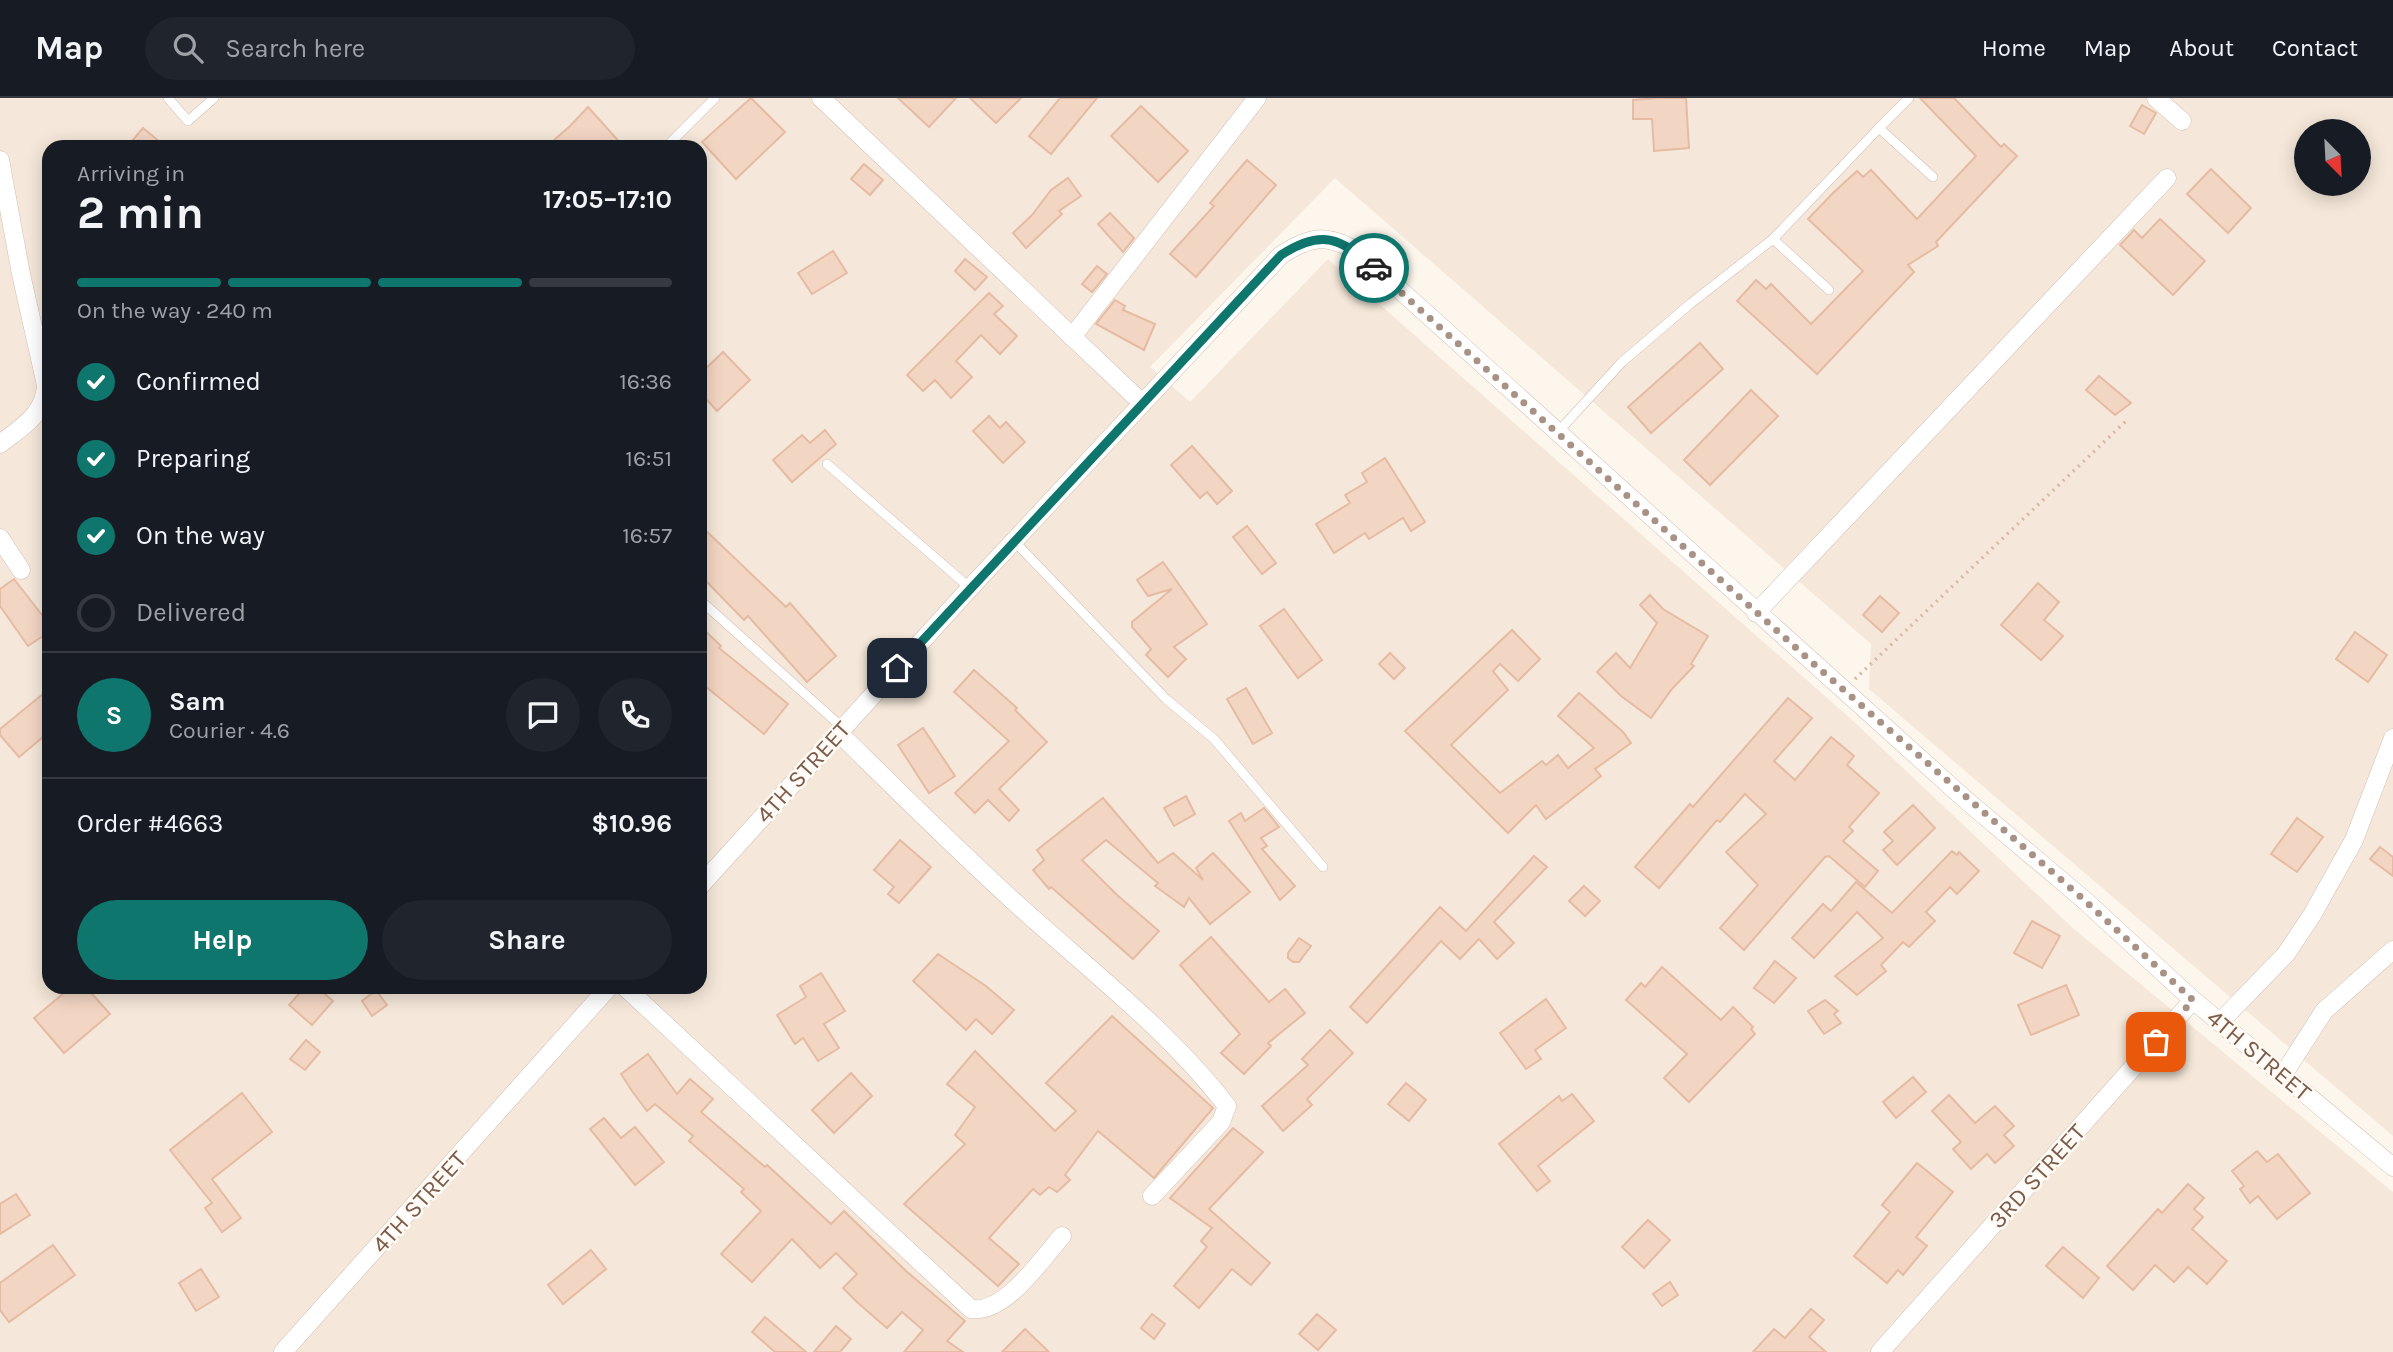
<!DOCTYPE html>
<html lang="en">
<head>
<meta charset="utf-8">
<style>
	body { margin:0; font-family:Karla,sans-serif; background:#20242c; color:#f1f3f6; height:100vh; display:flex; flex-direction:column; font-size:26px; white-space:nowrap }
	* { box-sizing:border-box; margin:0 }
	p { font-size:23px; color:#9ea1a6 }
	.icon { flex:none; width:38px; height:38px; fill:none; stroke:currentColor; stroke-width:2; stroke-linecap:round; stroke-linejoin:round }
	.map { position:relative; flex:1; overflow:hidden }
	.drawer { position:absolute; left:42px; top:42px; width:665px; height:854px; display:flex; flex-direction:column; background:#171b24; border-radius:21px; box-shadow:0 4px 18px #0003 }
	.drawer>* { flex:none }
	.needle { width:46px; rotate:156deg }
	.tools { position:absolute; left:2294px; top:21px; display:grid; gap:14px }
	.tools a { display:grid; place-items:center; width:77px; height:77px; border-radius:50%; background:#171b24; box-shadow:0 4px 18px #0003; font-size:35px }
	.pin { position:absolute; display:grid; place-items:center; width:60px; height:60px; color:#fff; margin:-30px; border-radius:14px; box-shadow:0 4px 10px #0006 }
	.courier { position:absolute; display:grid; place-items:center; width:70px; height:70px; margin:-35px; border:5px solid #0f766e; border-radius:50%; background:#fff; color:#222; box-shadow:0 2px 9px #0007 }
	.headline em { font-style:normal; font-weight:700 }
	.headline div { display:flex; flex-direction:column-reverse }
	.headline { display:flex; align-items:center; justify-content:space-between; height:119px; padding:0 35px }
	h1 { font-size:46px; font-weight:700; line-height:52px }
	.bar { display:grid; grid-template-columns:repeat(4,1fr); gap:10px 7px; align-content:center; height:84px; padding:0 35px }
	.bar i { height:9px; border-radius:5px; background:#363941 }
	.bar .current { background:#0f766e }
	.bar p { grid-column:span 4 }
	.line { display:flex; align-items:center; gap:18px; padding:0 35px; border-top:2px solid #363941 }
	.line div { flex:1 }
	.round { display:grid; place-items:center; flex:none; width:74px; height:74px; border-radius:37px; background:#20242c }
	ol { padding:0 35px; list-style:none }
	li { display:flex; align-items:center; gap:21px; height:77px }
	li p { margin-inline-start:auto }
	li .icon { padding:7px; border-radius:50%; background:#0f766e; color:#fff; stroke-width:4 }
	li:last-child { color:#9ea1a6 }
	li i { width:38px; height:38px; border:4px solid #363941; border-radius:50% }
	.button { display:flex; gap:14px; margin-top:auto; padding:14px 35px }
	.button a { flex:1; height:80px; border-radius:42px; background:#0f766e; color:#fff; font-size:28px; font-weight:700; line-height:80px; text-align:center }
	.button a+a { background:#20242c; color:#f1f3f6 }
	header { display:flex; align-items:center; gap:42px; box-sizing:border-box; height:98px; padding:0 35px; background:#171b24; border-bottom:2px solid #363941 }
	header strong { font-size:33px }
	nav { display:flex; gap:38px; margin-inline-start:auto; font-size:24px }
	.search { width:490px; height:63px; background:#20242c; display:flex; align-items:center; gap:18px; box-sizing:border-box; padding:0 24px; border-radius:38px; color:#9ea1a6; font-size:26px }
	.map>svg:first-child { display:block }
	.residential { fill:#f5e8da; fill-rule:evenodd }
	.building { fill:#f3d5c3; stroke:#e6bba3; stroke-width:2 }
	.lines { fill:none; stroke-linecap:round; stroke-linejoin:round }
	.lane-casing { stroke:#d1beb0; stroke-width:10 }
	.street-casing { stroke:#d1beb0; stroke-width:19 }
	.path { stroke:#d9b8a5; stroke-width:3.5; stroke-dasharray:2 5; stroke-linecap:butt }
	.lane { stroke:#fff; stroke-width:9 }
	.street { stroke:#fff; stroke-width:18 }
	.done { stroke:#a89285; stroke-width:7; stroke-dasharray:0 12.6 }
	.route { stroke:#0f766e; stroke-width:9 }
	.labels { text-anchor:middle; dominant-baseline:central; stroke-width:5; stroke-linejoin:round; paint-order:stroke }
	.street-label { font-size:24px; fill:#7a5c4d; stroke:#fffaf3 }
</style>
</head>
<body>
<header>
<strong>Map</strong>
<div class="search"><svg class="icon" aria-label="search" viewBox="0 0 24 24"><circle cx="10" cy="10" r="6"/><path d="M15 15l6 6"/></svg>Search here</div>
<nav><a>Home</a><a>Map</a><a>About</a><a>Contact</a></nav>
</header>
<div class="map">
<svg width="2393" height="1254" viewBox="0 0 2393 1254">
	<rect width="100%" height="100%" fill="#fdf6ec"/>
	<!-- residential -->
	<path class="residential" d="M0,0H2393V1038L1869,591L1871,546L1335,80L1150,269L1190,304L1328,161L1851,621L2075,832L2393,1094V1254H0ZM2306,33H2359V86H2306ZM49,49H700V889H49Z"/>
	<!-- building -->
	<g class="building">
		<polygon points="751,0 785,34 736,81 702,44"/>
		<polygon points="898,0 956,0 929,29"/>
		<polygon points="970,0 1021,0 996,25"/>
		<polygon points="1060,0 1097,0 1051,56 1029,38"/>
		<polygon points="1658,0 1686,0 1689,50 1654,53 1652,21 1633,21 1633,2"/>
		<polygon points="1920,0 1954,0 2001,49 2004,46 2017,58 1936,144 1938,148 1908,167 1914,174 1817,276 1737,203 1756,182 1766,191 1771,186 1811,226 1863,173 1808,121 1833,95 1857,73 1863,79 1871,72 1917,121 1976,58"/>
		<polygon points="2142,7 2156,15 2144,36 2130,28"/>
		<polygon points="1141,8 1188,53 1158,84 1111,38"/>
		<polygon points="588,9 624,49 546,49 570,28"/>
		<polygon points="143,30 166,49 127,49"/>
		<polygon points="1247,62 1276,87 1196,179 1170,156 1214,108 1210,105"/>
		<polygon points="864,66 883,82 870,97 851,81"/>
		<polygon points="2211,71 2251,110 2228,135 2187,96"/>
		<polygon points="1068,80 1081,98 1059,113 1062,116 1026,150 1013,135 1032,117 1051,92"/>
		<polygon points="1110,115 1134,140 1123,154 1098,126"/>
		<polygon points="2160,121 2205,163 2173,197 2120,147 2134,132 2142,140"/>
		<polygon points="833,153 847,175 812,196 798,175"/>
		<polygon points="965,161 987,179 975,192 955,173"/>
		<polygon points="1097,168 1107,176 1092,194 1082,186"/>
		<polygon points="989,195 1003,208 994,216 1017,238 1000,256 981,237 956,263 972,279 951,300 935,282 923,293 907,277"/>
		<polygon points="1115,202 1125,208 1123,212 1155,226 1144,252 1096,226"/>
		<polygon points="1700,245 1723,271 1651,335 1628,309"/>
		<polygon points="723,254 750,282 717,313 700,294 700,276"/>
		<polygon points="2099,278 2131,305 2115,317 2086,292"/>
		<polygon points="1751,292 1778,318 1710,387 1684,362"/>
		<polygon points="989,318 1000,330 1006,324 1025,344 1003,365 973,333"/>
		<polygon points="825,332 836,346 792,384 773,362 802,337 810,345"/>
		<polygon points="1192,348 1232,393 1217,406 1207,394 1200,400 1171,367"/>
		<polygon points="1385,360 1425,424 1411,433 1403,420 1369,441 1365,435 1334,455 1316,426 1350,405 1345,397 1367,384 1362,375"/>
		<polygon points="700,427 786,509 790,505 836,558 807,584 748,518 744,522 700,477"/>
		<polygon points="1247,428 1276,465 1262,476 1233,439"/>
		<polygon points="1163,464 1207,526 1174,549 1186,561 1168,579 1146,557 1151,551 1132,529 1132,524 1172,491 1148,498 1137,482"/>
		<polygon points="14,481 49,526 49,534 28,548 0,508 0,491"/>
		<polygon points="2038,485 2059,504 2044,522 2063,538 2041,562 2001,527"/>
		<polygon points="1650,497 1663,511 1708,538 1691,566 1694,568 1672,591 1651,620 1621,598 1597,574 1616,555 1630,570 1657,525 1640,507"/>
		<polygon points="1880,498 1899,515 1882,534 1863,517"/>
		<polygon points="1284,511 1322,562 1298,580 1260,528"/>
		<polygon points="700,528 721,548 719,550 788,606 764,636 700,584"/>
		<polygon points="1512,532 1540,561 1518,583 1500,566 1493,573 1508,592 1451,647 1500,695 1542,663 1546,667 1558,657 1568,670 1594,650 1558,618 1579,595 1623,634 1631,645 1595,671 1601,678 1546,721 1536,707 1508,735 1405,633"/>
		<polygon points="2355,534 2387,557 2368,584 2336,561"/>
		<polygon points="1390,555 1405,570 1394,581 1379,566"/>
		<polygon points="974,572 1017,610 1015,612 1047,644 999,691 1019,712 1009,723 988,702 975,715 955,695 1009,643 954,594"/>
		<polygon points="1246,590 1272,635 1253,646 1227,601"/>
		<polygon points="49,591 49,634 19,659 0,637 0,631"/>
		<polygon points="1788,600 1812,620 1774,663 1795,682 1831,639 1854,658 1847,667 1879,695 1849,729 1853,733 1843,743 1878,773 1865,789 1829,758 1825,759 1744,852 1720,830 1758,787 1726,754 1766,716 1745,696 1720,724 1717,722 1659,790 1635,769 1690,706 1693,709"/>
		<polygon points="923,630 955,678 929,695 898,647"/>
		<polygon points="1186,698 1195,716 1174,728 1164,710"/>
		<polygon points="1103,700 1158,765 1173,755 1203,782 1196,770 1213,755 1250,794 1210,826 1189,800 1184,809 1155,788 1158,785 1106,742 1082,762 1117,797 1159,833 1133,861 1051,789 1049,791 1033,772 1044,762 1037,752"/>
		<polygon points="1913,707 1935,730 1897,767 1883,752 1893,743 1884,734"/>
		<polygon points="1264,710 1279,729 1261,740 1267,748 1262,751 1295,788 1280,802 1229,723 1241,715 1245,723"/>
		<polygon points="2297,720 2323,739 2297,774 2271,756"/>
		<polygon points="900,742 931,769 899,805 888,796 894,789 874,772"/>
		<polygon points="2380,749 2393,759 2393,778 2370,761"/>
		<polygon points="1952,753 1957,757 1959,754 1979,773 1957,796 1950,789 1926,814 1935,823 1909,849 1903,844 1881,867 1886,873 1857,897 1835,878 1883,840 1857,814 1814,860 1792,840 1823,806 1831,813 1856,784 1892,815"/>
		<polygon points="1534,758 1547,769 1494,824 1514,845 1497,861 1479,841 1460,861 1441,843 1367,925 1350,909 1440,809 1466,833"/>
		<polygon points="1584,788 1600,803 1585,818 1569,803"/>
		<polygon points="2032,823 2060,838 2042,870 2014,855"/>
		<polygon points="1211,839 1269,904 1285,891 1305,915 1268,945 1271,948 1244,976 1221,955 1240,936 1180,867"/>
		<polygon points="1299,840 1311,848 1299,864 1293,864 1288,860 1288,855"/>
		<polygon points="938,856 986,888 1014,912 992,936 976,921 966,932 913,883"/>
		<polygon points="1775,863 1796,880 1774,905 1754,890"/>
		<polygon points="1662,869 1721,922 1733,909 1753,929 1751,931 1755,936 1689,1004 1664,980 1687,956 1626,902 1641,885 1645,889"/>
		<polygon points="821,875 845,913 824,926 839,950 818,963 803,940 795,946 777,917 806,899 800,888"/>
		<polygon points="2066,887 2079,917 2031,937 2018,907"/>
		<polygon points="71,889 86,889 110,916 64,955 34,920"/>
		<polygon points="305,889 317,889 333,903 312,927 289,907"/>
		<polygon points="376,892 387,907 372,918 362,903"/>
		<polygon points="1546,901 1566,930 1535,952 1541,961 1526,971 1500,935"/>
		<polygon points="1825,902 1838,913 1834,916 1841,925 1824,936 1808,913"/>
		<polygon points="1112,918 1213,1010 1154,1080 1098,1033 1065,1077 1070,1082 1057,1094 1049,1089 1040,1097 1033,1091 989,1140 1019,1166 998,1188 904,1106 965,1046 955,1037 975,1009 947,986 975,953 1055,1033 1076,1013 1046,985"/>
		<polygon points="1330,932 1353,955 1307,1001 1312,1007 1283,1033 1262,1008 1308,967 1302,961"/>
		<polygon points="306,942 320,954 305,972 290,961"/>
		<polygon points="648,956 677,996 690,981 713,1001 701,1014 765,1069 767,1067 831,1126 844,1113 906,1173 965,1223 947,1243 963,1254 904,1254 923,1232 902,1214 887,1230 858,1205 843,1190 857,1176 836,1155 820,1170 792,1141 752,1184 721,1156 761,1113 741,1094 744,1091 689,1043 693,1038 655,1006 647,1013 632,993 621,976"/>
		<polygon points="851,975 872,998 834,1035 812,1012"/>
		<polygon points="1913,979 1926,994 1896,1020 1883,1004"/>
		<polygon points="1406,985 1426,1002 1409,1023 1388,1006"/>
		<polygon points="242,995 272,1034 212,1081 241,1120 222,1134 205,1110 212,1105 170,1052"/>
		<polygon points="1572,996 1594,1023 1538,1068 1550,1083 1537,1093 1499,1046 1559,998 1562,1003"/>
		<polygon points="1949,997 1975,1025 1995,1008 2014,1028 2004,1037 2014,1048 1995,1065 1987,1056 1971,1071 1953,1051 1961,1044 1932,1013"/>
		<polygon points="604,1020 621,1040 635,1029 664,1064 635,1087 590,1031"/>
		<polygon points="1233,1030 1263,1054 1209,1111 1270,1165 1251,1187 1232,1171 1199,1210 1174,1188 1207,1149 1201,1143 1212,1130 1170,1100"/>
		<polygon points="2257,1053 2267,1064 2278,1056 2310,1095 2277,1121 2258,1098 2250,1105 2240,1091 2244,1088 2232,1073"/>
		<polygon points="1917,1065 1953,1094 1916,1139 1927,1148 1903,1177 1898,1172 1887,1185 1854,1158 1890,1114 1882,1107"/>
		<polygon points="2188,1086 2204,1100 2194,1111 2203,1119 2192,1131 2227,1163 2207,1186 2188,1169 2174,1184 2155,1167 2133,1192 2107,1168 2158,1111 2162,1115"/>
		<polygon points="16,1096 30,1117 0,1136 0,1106"/>
		<polygon points="1648,1122 1670,1142 1644,1170 1622,1149"/>
		<polygon points="53,1147 75,1177 9,1224 0,1212 0,1185"/>
		<polygon points="2063,1149 2099,1180 2083,1200 2046,1168"/>
		<polygon points="591,1152 606,1171 563,1206 548,1187"/>
		<polygon points="201,1171 219,1199 196,1213 179,1185"/>
		<polygon points="1670,1184 1678,1197 1662,1208 1653,1196"/>
		<polygon points="1811,1211 1824,1222 1809,1239 1826,1254 1753,1254 1774,1231 1785,1240"/>
		<polygon points="1152,1216 1165,1226 1154,1241 1141,1230"/>
		<polygon points="1317,1216 1336,1232 1318,1252 1299,1236"/>
		<polygon points="765,1219 806,1254 775,1254 752,1234"/>
		<polygon points="836,1228 851,1241 840,1254 814,1254"/>
		<polygon points="1025,1231 1049,1254 1002,1254"/>
	</g>
	<g class="lines">
		<!-- lane casing -->
		<g class="lane-casing">
			<g id="lane">
				<polyline points="168,0 188,23 214,0"/>
				<polyline points="1879,30 1909,0"/>
				<polyline points="666,49 715,0"/>
				<polyline points="1773,141 1829,192"/>
				<polyline points="1557,335 1622,264 1690,206 1773,141 1879,30 1933,79"/>
				<polyline points="827,366 970,490"/>
				<polyline points="1014,443 1166,601 1214,641 1323,769"/>
				<polyline points="700,502 843,630"/>
			</g>
		</g>
		<!-- street casing -->
		<g class="street-casing">
			<g id="street">
				<polyline points="821,0 1141,304"/>
				<polyline points="2156,0 2182,23"/>
				<path d="M0,62L21,176L46,287C45,316 22,329 0,346"/>
				<polyline points="1072,239 1257,0"/>
				<polyline points="0,440 21,472"/>
				<polyline points="1756,515 2167,80"/>
				<path d="M839,635C898,693 958,753 1020,809C1091,873 1168,932 1227,1008L1221,1024L1152,1098"/>
				<path d="M700,788L970,490L1281,157C1311,138 1327,135 1358,154L1967,703L2082,800L2193,902L2393,1069"/>
				<path d="M625,889L971,1211C1005,1216 1041,1162 1062,1138"/>
				<polyline points="2220,924 2286,856 2312,817 2354,742 2393,640"/>
				<polyline points="2283,977 2324,913 2393,852"/>
				<polyline points="283,1254 609,889"/>
				<polyline points="1880,1254 2193,902"/>
			</g>
		</g>
		<!-- path -->
		<polyline class="path" points="1855,581 2126,323"/>
		<!-- lane -->
		<use href="#lane" class="lane"/>
		<!-- street -->
		<use href="#street" class="street"/>
	</g>
	<g class="lines">
		<!-- done -->
		<polyline class="done" points="1374,170 1814,566 2082,800 2193,902 2156,944"/>
		<!-- route -->
		<path class="route" d="M897,570L1281,157C1321,131 1340,139 1374,170"/>
	</g>
	<g class="labels">
		<!-- street labels -->
		<g class="street-label">
			<text transform="translate(803 674) rotate(-48)">4TH STREET</text>
			<text transform="translate(2259 957) rotate(40)">4TH STREET</text>
			<text transform="translate(2037 1078) rotate(-48)">3RD STREET</text>
			<text transform="translate(419 1104) rotate(-48)">4TH STREET</text>
		</g>
	</g>
</svg>
<div class="tools">
<a><svg class="needle" viewBox="-14 -14 28 28"><path d="M0-13l5 13h-10z" fill="#e53935"/><path d="M0 13l5-13h-10z" fill="#9ea1a6"/></svg></a>
</div>
<div class="pin" style="left:2156px;top:944px;background:#ea580c"><svg class="icon" aria-label="bag" viewBox="0 0 24 24"><path d="M5 8h14l-1 12H6zM9 8a3 3 0 0 1 6 0"/></svg></div>
<div class="pin" style="left:897px;top:570px;background:#1f2937"><svg class="icon" aria-label="home" viewBox="0 0 24 24"><path d="M3 11l9-7 9 7M6 9v11h12V9"/></svg></div>
<div class="courier" style="left:1374px;top:170px"><svg class="icon" aria-label="car" viewBox="0 0 24 24"><path d="M5 17H2v-5l4-1 3-4h7l3 4 3 1v5h-3M9 17h6M6 11h13"/><circle cx="7" cy="17" r="2"/><circle cx="17" cy="17" r="2"/></svg></div>
<section class="drawer">
<div class="headline"><div><h1>2 min</h1><p>Arriving in</p></div><em>17:05–17:10</em></div>
<div class="bar"><i class="current"></i><i class="current"></i><i class="current"></i><i></i><p>On the way · 240 m</p></div>
<ol>
<li><svg class="icon" aria-label="check" viewBox="0 0 24 24"><path d="M5 12l5 5 9-10"/></svg>Confirmed<p>16:36</p></li>
<li><svg class="icon" aria-label="check" viewBox="0 0 24 24"><path d="M5 12l5 5 9-10"/></svg>Preparing<p>16:51</p></li>
<li><svg class="icon" aria-label="check" viewBox="0 0 24 24"><path d="M5 12l5 5 9-10"/></svg>On the way<p>16:57</p></li>
<li><i></i>Delivered</li>
</ol>
<div class="line" style="height:126px"><b class="round" style="background:#0f766e;color:#fff">S</b><div><b>Sam</b><p>Courier · 4.6</p></div><a class="round"><svg class="icon" aria-label="chat" viewBox="0 0 24 24"><path d="M4 5h16v11H9l-5 4z"/></svg></a><a class="round"><svg class="icon" aria-label="phone" viewBox="0 0 24 24"><path d="M5 4h4l2 5-3 2q2 4 5 5l2-3 5 2v4C11 20 4 13 5 4z"/></svg></a></div>
<div class="line" style="height:91px"><div>Order #4663</div><b>$10.96</b></div>
<div class="button"><a>Help</a><a>Share</a></div>
</section>
</div>
</body>
</html>
